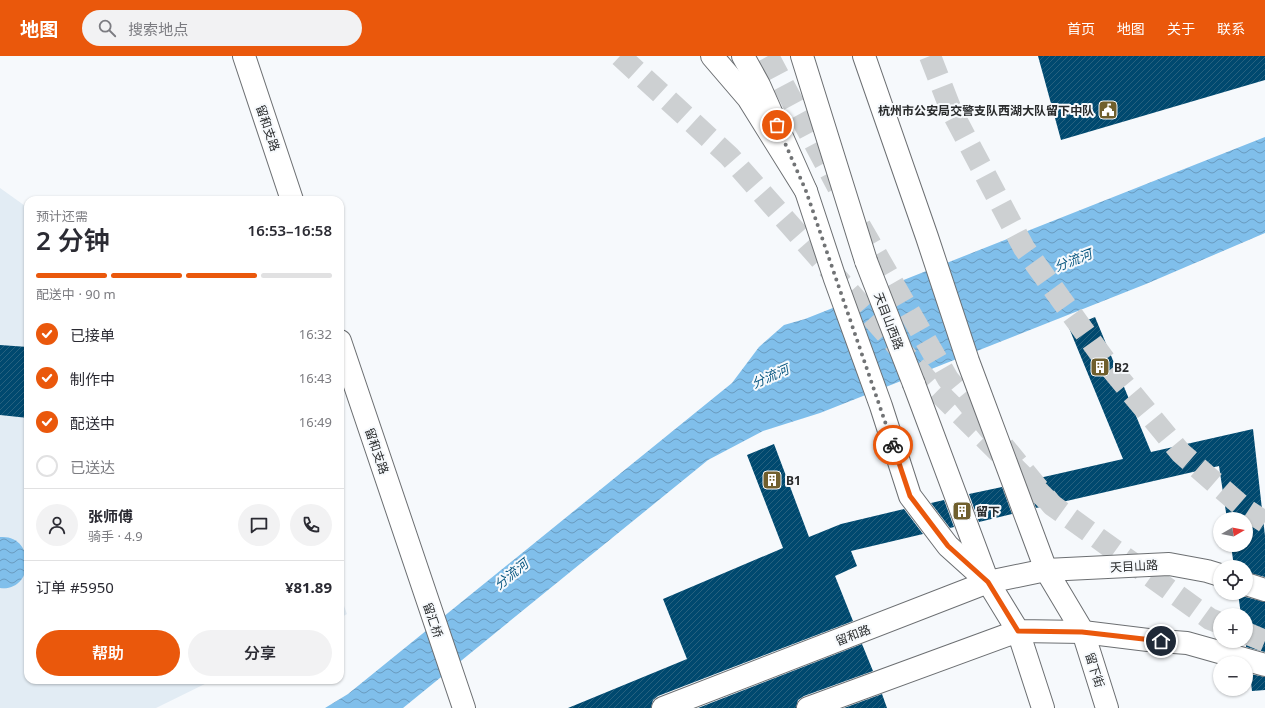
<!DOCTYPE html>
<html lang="zh">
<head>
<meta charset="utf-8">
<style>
	body { margin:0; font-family:"Noto Sans","Noto Sans SC",sans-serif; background:#f2f2f3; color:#2b2b33; height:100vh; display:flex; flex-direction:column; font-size:15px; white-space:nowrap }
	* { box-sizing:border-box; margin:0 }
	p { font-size:13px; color:#7c7c81 }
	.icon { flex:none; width:22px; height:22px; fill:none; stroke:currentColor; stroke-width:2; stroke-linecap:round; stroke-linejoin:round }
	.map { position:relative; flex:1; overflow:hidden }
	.panel { position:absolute; left:24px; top:140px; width:320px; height:488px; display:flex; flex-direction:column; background:#fff; border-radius:12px; box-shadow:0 1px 3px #0004 }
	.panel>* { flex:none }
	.needle { width:26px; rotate:81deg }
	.controls { position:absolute; left:1213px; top:456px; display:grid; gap:8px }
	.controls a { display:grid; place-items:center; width:40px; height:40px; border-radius:50%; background:#fff; box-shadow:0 1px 3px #0004; font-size:20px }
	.pin { position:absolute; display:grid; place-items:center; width:34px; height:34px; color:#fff; margin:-17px; border:2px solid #fff; border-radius:50%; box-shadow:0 1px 4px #0007 }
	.courier { position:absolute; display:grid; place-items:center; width:40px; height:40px; margin:-20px; border:3px solid #ea580c; border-radius:50%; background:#fff; color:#222; box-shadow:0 1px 5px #0007 }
	.overview em { font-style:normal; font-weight:600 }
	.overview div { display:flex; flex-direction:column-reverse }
	.overview { display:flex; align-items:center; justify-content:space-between; height:68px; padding:0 12px }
	h1 { font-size:26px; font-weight:600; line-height:30px }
	.bar { display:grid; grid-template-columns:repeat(4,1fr); gap:6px 4px; align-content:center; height:48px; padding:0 12px }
	.bar i { height:5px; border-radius:3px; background:#e1e1e2 }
	.bar .active { background:#ea580c }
	.bar p { grid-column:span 4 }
	.line { display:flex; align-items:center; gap:10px; padding:0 12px; border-top:1px solid #e1e1e2 }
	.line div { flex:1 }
	.round { display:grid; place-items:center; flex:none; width:42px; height:42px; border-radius:21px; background:#f2f2f3 }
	ol { padding:0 12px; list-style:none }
	li { display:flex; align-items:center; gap:12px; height:44px }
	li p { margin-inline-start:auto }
	li .icon { padding:4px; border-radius:50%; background:#ea580c; color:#fff; stroke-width:4 }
	li:last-child { color:#7c7c81 }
	li i { width:22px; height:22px; border:2px solid #e1e1e2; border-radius:50% }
	.action { display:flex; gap:8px; margin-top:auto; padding:8px 12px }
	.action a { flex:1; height:46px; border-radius:24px; background:#ea580c; color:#fff; font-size:16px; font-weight:600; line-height:46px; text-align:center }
	.action a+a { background:#f2f2f3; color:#2b2b33 }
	header { display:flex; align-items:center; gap:24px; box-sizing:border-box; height:56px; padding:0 20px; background:#ea580c; color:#fff }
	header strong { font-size:19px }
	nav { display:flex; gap:22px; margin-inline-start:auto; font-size:14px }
	.search { width:280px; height:36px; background:#f2f2f3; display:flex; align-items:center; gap:10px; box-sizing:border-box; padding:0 14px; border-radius:22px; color:#7c7c81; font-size:15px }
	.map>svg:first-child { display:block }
	.built { fill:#e2ecf4 }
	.water { fill:url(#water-waves) }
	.building { fill:url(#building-hatch) }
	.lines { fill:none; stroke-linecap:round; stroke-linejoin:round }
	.trunk-tunnel { stroke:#cdd0d2; stroke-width:22; stroke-dasharray:22 11; stroke-linecap:butt }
	.motorway-tunnel { stroke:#cdd0d2; stroke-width:22; stroke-dasharray:22 11; stroke-linecap:butt }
	.minor-casing { stroke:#6c6f72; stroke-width:24 }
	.secondary-casing { stroke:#6c6f72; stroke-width:24 }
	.primary-casing { stroke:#6c6f72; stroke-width:24 }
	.motorway-casing { stroke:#6c6f72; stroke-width:24 }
	.minor { stroke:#fff; stroke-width:22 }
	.secondary { stroke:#fff; stroke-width:22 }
	.primary { stroke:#fff; stroke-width:22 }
	.motorway { stroke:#fff; stroke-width:22 }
	.primary-bridge-casing { stroke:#6c6f72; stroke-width:24; stroke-linecap:butt }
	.primary-bridge { stroke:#fff; stroke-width:22 }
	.done { stroke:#717375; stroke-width:4; stroke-dasharray:0 7.2 }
	.route { stroke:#ea580c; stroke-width:5 }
	.labels { text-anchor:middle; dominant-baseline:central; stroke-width:4; stroke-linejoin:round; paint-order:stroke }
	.poi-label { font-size:12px; font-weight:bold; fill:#292b2c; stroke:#f6f9fc; text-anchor:start }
	.street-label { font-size:12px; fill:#292b2c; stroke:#f6f9fc }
	.water-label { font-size:13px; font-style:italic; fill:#075680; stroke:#f6f9fc }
</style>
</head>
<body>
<header>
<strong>地图</strong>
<div class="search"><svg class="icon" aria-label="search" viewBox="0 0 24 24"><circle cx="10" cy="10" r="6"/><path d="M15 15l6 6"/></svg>搜索地点</div>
<nav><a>首页</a><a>地图</a><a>关于</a><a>联系</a></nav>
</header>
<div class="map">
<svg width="1265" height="652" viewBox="0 0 1265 652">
	<defs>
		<pattern id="water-waves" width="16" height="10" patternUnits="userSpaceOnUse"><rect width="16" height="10" fill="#80bfeb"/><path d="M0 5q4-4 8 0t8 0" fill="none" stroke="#699bbf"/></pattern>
		<pattern id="building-hatch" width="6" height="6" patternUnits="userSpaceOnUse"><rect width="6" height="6" fill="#00496f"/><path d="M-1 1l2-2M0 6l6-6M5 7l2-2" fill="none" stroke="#26617f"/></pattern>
	</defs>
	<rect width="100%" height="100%" fill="#f6f9fc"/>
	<!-- built -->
	<g class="built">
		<polygon points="0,132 28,152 28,624 213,624 156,652 0,652"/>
		<polygon points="340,539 347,558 340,562"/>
	</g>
	<!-- water -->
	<g class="water">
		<polygon points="1265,81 1265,177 1146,228 820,357 763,375 708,404 403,652 325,652 348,638 732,327 759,291 784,269 805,263"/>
		<path d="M0,481C36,478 35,536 0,532Z"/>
	</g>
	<!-- building -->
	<g class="building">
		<polygon points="1038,0 1265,0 1265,24 1061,84"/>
		<polygon points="1095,261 1151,396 1253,373 1265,480 1265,521 1246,516 1246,511 1234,511 1231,489 1246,489 1246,463 1227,463 1219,410 1036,452 1026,425 1123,403 1069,272"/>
		<polygon points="0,289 28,291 28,362 0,359"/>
		<polygon points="774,388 809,481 841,468 904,453 923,478 851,495 857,510 835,520 853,565 658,640 653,644 651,652 568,652 687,603 663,543 783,492 747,399"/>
		<polygon points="1002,431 1012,458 979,466 969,438"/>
		<polygon points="944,444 954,471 950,472 931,447"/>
		<polygon points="1238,537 1242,540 1265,546 1265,596 1246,591 1246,559 1241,559"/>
		<polygon points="862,588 873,615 804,640 798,644 796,652 698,652"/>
		<polygon points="1250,618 1265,621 1265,634 1252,635"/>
		<polygon points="882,638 887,652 844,652"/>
	</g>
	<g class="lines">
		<!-- trunk-tunnel -->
		<g class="trunk-tunnel">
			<polyline points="768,0 838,131"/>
			<polyline points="930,0 951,54 1024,192 1109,310 1181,397 1245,453 1265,466"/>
			<polyline points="860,170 948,323 1052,449 1210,563 1220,567"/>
			<polyline points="1246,577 1265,585"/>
		</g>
		<!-- motorway-tunnel -->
		<polyline class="motorway-tunnel" points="620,0 729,100 937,335 1052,449"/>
		<!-- minor casing -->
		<g class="minor-casing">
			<g id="minor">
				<polyline points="244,0 292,144"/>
				<polyline points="340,285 464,652"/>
			</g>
		</g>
		<!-- secondary casing -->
		<g class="secondary-casing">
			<g id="secondary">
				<polyline points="1046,514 1083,576 1107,652"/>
				<polyline points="663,652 988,526 948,490 910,440 881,350 835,223 806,135 759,29 743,0"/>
				<polyline points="808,652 1018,575 1043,652"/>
			</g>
		</g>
		<!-- primary casing -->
		<g class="primary-casing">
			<g id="primary">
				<polyline points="802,0 866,205"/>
				<polyline points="864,0 927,181 968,305 1046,514"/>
				<polyline points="914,328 988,526 1018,575 1083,576 1148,584 1187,587 1265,609"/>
				<polyline points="988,526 1046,514 1169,508 1207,515 1220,519"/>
				<polyline points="1246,528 1265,534"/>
			</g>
		</g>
		<!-- motorway casing -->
		<g class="motorway-casing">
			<polyline id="motorway" points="712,0 748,42 806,135"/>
		</g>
		<!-- minor -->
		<use href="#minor" class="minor"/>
		<!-- secondary -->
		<use href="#secondary" class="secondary"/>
		<!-- primary -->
		<use href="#primary" class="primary"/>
		<!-- motorway -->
		<use href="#motorway" class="motorway"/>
		<!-- primary-bridge casing -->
		<g class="primary-bridge-casing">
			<polyline id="primary-bridge" points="866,205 914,328"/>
		</g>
		<!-- primary-bridge -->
		<use href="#primary-bridge" class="primary-bridge"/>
	</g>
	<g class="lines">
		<!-- done -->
		<polyline class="done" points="777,69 806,135 893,389"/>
		<!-- route -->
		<polyline class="route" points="893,389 910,440 948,490 988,526 1018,575 1082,576 1161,585"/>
	</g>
	<!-- icons -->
	<defs>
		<g id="civic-square" transform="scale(1)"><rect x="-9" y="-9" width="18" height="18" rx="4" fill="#705f2d" stroke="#f6f9fc"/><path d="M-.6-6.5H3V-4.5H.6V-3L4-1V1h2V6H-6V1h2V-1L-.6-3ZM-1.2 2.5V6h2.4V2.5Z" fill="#fff"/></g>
		<g id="building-square" transform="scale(1)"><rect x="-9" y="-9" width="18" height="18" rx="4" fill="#705f2d" stroke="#f6f9fc"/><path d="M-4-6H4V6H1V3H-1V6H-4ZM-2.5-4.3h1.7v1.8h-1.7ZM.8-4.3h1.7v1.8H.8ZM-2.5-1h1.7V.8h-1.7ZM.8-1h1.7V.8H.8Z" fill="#fff"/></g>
	</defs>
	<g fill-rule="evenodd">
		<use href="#civic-square" x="1108" y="54"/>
		<use href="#building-square" x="1100" y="311"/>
		<use href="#building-square" x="772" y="424"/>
		<use href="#building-square" x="962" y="455"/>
	</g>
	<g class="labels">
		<!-- poi labels -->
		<g class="poi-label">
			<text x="1094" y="54" text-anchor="end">杭州市公安局交警支队西湖大队留下中队</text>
			<text x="1114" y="311">B2</text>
			<text x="786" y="424">B1</text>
			<text x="976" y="455">留下</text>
		</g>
		<!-- street labels -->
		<g class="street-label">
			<text transform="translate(268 72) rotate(71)">留和支路</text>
			<text transform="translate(889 265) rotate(69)">天目山西路</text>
			<text transform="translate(377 395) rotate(71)">留和支路</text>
			<text transform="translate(1134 510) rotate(-3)">天目山路</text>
			<text transform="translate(433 564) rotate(71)">留汇桥</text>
			<text transform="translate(853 579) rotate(-21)">留和路</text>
			<text transform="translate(1095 614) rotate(72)">留下街</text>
		</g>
		<!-- water labels -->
		<g class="water-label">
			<text transform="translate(1073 204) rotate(-21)">分流河</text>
			<text transform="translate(770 320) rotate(-24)">分流河</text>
			<text transform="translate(511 518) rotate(-39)">分流河</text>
		</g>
	</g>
</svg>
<div class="controls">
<a><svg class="needle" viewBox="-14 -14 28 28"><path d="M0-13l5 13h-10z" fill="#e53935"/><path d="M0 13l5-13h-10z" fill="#7c7c81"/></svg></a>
<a><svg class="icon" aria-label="locate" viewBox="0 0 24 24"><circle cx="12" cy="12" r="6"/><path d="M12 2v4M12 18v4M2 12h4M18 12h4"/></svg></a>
<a>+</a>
<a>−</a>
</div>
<div class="pin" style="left:777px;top:69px;background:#ea580c"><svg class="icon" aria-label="bag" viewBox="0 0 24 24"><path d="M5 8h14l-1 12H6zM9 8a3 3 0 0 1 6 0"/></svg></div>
<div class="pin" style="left:1161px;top:585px;background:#1f2937"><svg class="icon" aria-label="home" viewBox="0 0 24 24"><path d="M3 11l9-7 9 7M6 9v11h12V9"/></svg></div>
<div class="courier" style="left:893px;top:389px"><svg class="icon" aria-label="bike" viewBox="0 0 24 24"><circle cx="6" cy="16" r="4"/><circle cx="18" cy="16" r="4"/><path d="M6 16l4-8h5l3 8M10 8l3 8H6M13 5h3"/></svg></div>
<section class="panel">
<div class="overview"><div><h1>2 分钟</h1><p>预计还需</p></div><em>16:53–16:58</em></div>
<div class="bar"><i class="active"></i><i class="active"></i><i class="active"></i><i></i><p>配送中 · 90 m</p></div>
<ol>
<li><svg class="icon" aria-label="check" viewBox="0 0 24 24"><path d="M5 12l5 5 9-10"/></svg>已接单<p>16:32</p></li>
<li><svg class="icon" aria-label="check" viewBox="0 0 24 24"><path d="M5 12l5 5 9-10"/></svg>制作中<p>16:43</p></li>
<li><svg class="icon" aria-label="check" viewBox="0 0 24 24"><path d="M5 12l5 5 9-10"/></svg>配送中<p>16:49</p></li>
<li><i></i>已送达</li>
</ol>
<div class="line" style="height:72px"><a class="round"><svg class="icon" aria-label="person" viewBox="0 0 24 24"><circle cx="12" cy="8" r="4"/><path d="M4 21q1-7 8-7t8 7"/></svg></a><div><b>张师傅</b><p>骑手 · 4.9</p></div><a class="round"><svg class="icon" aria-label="chat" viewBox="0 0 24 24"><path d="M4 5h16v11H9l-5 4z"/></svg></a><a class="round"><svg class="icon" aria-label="phone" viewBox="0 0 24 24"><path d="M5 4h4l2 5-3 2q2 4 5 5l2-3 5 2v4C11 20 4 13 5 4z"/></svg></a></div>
<div class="line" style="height:52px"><div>订单 #5950</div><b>¥81.89</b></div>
<div class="action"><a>帮助</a><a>分享</a></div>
</section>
</div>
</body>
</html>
